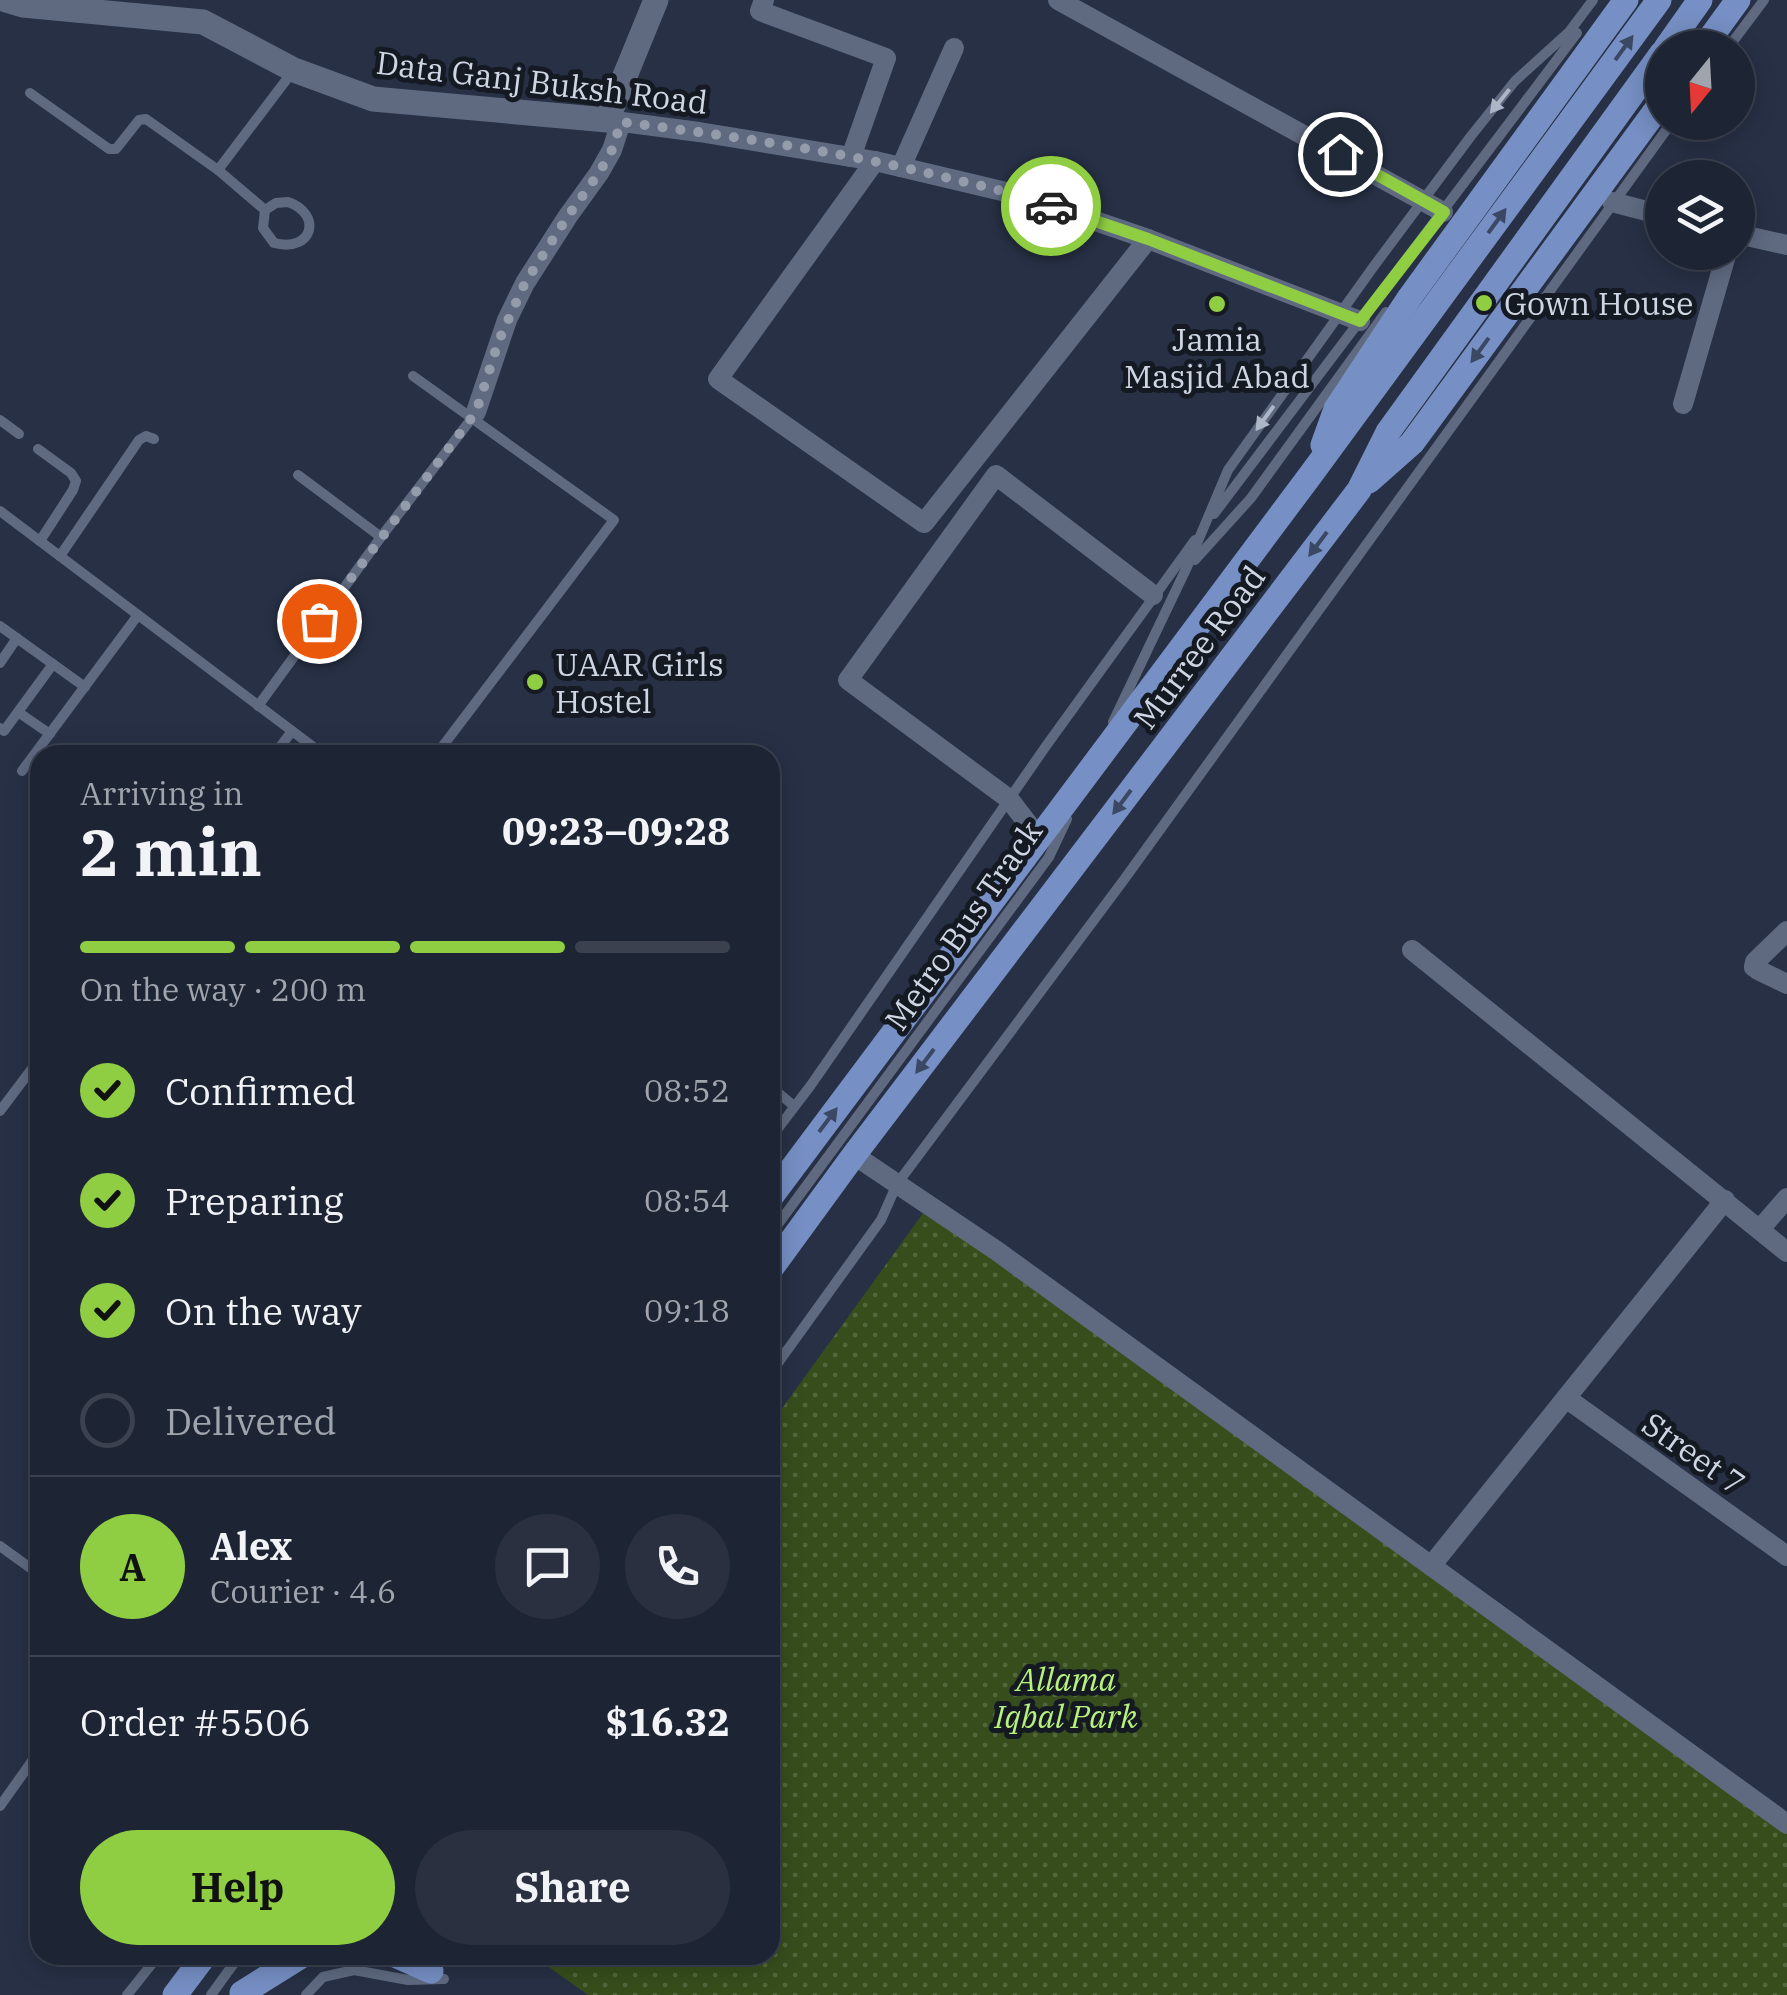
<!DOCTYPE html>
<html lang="en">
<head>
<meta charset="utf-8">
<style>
	body { margin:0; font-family:"IBM Plex Serif",serif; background:#2a3040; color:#f1f3f6; height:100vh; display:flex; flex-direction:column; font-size:38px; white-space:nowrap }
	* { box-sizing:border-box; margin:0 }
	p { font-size:32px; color:#a0a4ac }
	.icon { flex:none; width:55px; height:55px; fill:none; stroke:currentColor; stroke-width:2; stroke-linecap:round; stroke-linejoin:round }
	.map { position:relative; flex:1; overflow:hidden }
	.details { position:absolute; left:30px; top:745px; width:750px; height:1220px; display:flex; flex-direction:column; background:#1d2434; border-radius:30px; box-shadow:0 5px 25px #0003,0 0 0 2px #3b414f }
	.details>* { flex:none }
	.needle { width:65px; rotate:198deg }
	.fabs { position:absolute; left:1645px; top:30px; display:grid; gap:20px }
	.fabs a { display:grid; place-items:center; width:110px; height:110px; border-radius:50%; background:#1d2434; box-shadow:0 5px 25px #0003,0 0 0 2px #3b414f; font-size:50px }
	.pin { position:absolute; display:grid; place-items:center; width:85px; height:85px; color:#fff; margin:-42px; border:5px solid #fff; border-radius:50%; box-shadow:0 2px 10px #0007 }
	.courier { position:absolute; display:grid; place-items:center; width:100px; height:100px; margin:-50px; border:8px solid #8fcd42; border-radius:50%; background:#fff; color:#222; box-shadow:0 2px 12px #0007 }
	.summary em { font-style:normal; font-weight:800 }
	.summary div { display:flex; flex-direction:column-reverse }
	.summary { display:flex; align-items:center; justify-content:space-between; height:170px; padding:0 50px }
	h1 { font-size:65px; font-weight:800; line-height:75px }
	.bar { display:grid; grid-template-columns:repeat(4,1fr); gap:15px 10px; align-content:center; height:120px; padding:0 50px }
	.bar i { height:12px; border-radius:8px; background:#3b414f }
	.bar .on { background:#8fcd42 }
	.bar p { grid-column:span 4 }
	.line { display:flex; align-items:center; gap:25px; padding:0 50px; border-top:2px solid #3b414f }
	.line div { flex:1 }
	.round { display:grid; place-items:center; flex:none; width:105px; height:105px; border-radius:52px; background:#2a3040 }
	ol { padding:0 50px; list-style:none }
	li { display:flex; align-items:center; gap:30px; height:110px }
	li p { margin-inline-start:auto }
	li .icon { padding:10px; border-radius:50%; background:#8fcd42; color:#111; stroke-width:4 }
	li:last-child { color:#a0a4ac }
	li i { width:55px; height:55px; border:5px solid #3b414f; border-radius:50% }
	.action { display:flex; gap:20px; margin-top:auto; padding:20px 50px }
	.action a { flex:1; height:115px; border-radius:60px; background:#8fcd42; color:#111; font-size:40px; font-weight:800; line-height:115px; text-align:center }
	.action a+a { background:#2a3040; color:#f1f3f6 }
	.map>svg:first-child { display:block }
	.grass { fill:url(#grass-dots) }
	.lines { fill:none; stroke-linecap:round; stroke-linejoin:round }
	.service { stroke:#5f6a81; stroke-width:10 }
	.minor { stroke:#5f6a81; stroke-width:20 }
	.tertiary { stroke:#5f6a81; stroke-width:25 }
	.primary { stroke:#768fc4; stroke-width:25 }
	.oneway { fill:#3b4863 }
	.oneway2 { fill:#adb6c6 }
	.done { stroke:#949cac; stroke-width:10; stroke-dasharray:0 18 }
	.route { stroke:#8fcd42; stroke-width:12 }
	.poi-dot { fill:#8fcd42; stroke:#141922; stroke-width:4 }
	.labels { text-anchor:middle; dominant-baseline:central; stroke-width:10; stroke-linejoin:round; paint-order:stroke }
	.street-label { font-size:32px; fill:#cfd6e3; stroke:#141922 }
	.poi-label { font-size:32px; fill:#cfd6e3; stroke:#141922; text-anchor:start }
	.park-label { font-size:32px; font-style:italic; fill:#b8f17c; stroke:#141922 }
</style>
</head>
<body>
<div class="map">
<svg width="1787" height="1995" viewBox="0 0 1787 1995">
	<defs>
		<pattern id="grass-dots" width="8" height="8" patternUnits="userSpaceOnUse" patternTransform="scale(2.5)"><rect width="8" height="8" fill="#374e1c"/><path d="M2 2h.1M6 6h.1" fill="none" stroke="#53673d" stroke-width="1.8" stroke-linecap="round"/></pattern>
	</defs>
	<rect width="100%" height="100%" fill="#273045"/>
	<!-- grass -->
	<polygon class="grass" points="929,1205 1787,1824 1787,1995 588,1995 532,1955 770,1955 770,1425"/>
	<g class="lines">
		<!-- service -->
		<g class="service">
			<polyline points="1728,48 1764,0"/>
			<polyline points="30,93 109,149 116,149 139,120 146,119 218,170 265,210"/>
			<polyline points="218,170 293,71"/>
			<path d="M288,202C323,214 313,253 274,243L263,228L265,210L276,203Z"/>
			<polyline points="413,376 614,520 436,755"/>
			<polyline points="0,420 19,434"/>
			<polyline points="38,449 71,473 76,481 73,490 40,541"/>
			<polyline points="298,475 381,537"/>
			<polyline points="0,511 324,755"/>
			<polyline points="1214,514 1577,33"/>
			<polyline points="60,556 139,440 146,436 154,439"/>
			<polyline points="1195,560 1251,498 1386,312"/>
			<polyline points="0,626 85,687"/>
			<polyline points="0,663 17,638"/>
			<polyline points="258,706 381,537 475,414"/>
			<polyline points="18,712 50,734"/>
			<polyline points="1113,722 1187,567 1228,470 1374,266 1471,136 1515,81 1569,32 1593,0"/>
			<polyline points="0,728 4,731 53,664"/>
			<polyline points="274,755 292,731"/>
			<polyline points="22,771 138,615"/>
			<polyline points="770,1086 794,1106"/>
			<polyline points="0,1111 40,1058"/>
			<polyline points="770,1139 811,1085 1046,746 1195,540"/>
			<polyline points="770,1235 1049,857 1067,819"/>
			<polyline points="770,1374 881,1220 897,1184 1123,881 1672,122"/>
			<polyline points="0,1546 40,1575"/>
			<polyline points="0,1806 40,1750"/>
			<polyline points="127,1995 159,1955"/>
			<polyline points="211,1995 240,1955"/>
			<polyline points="306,1995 323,1977 354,1970 408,1980 444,1979"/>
		</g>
		<!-- minor -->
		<g class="minor">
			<polyline points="764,0 760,11 886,58 851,157"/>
			<polyline points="1058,0 1443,212"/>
			<polyline points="607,120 699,132 875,161 1019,195 1148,239 1360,321"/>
			<polyline points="875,161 718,379 924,523 1148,239"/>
			<polyline points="901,167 954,48"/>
			<polyline points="1612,202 1662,215"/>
			<polyline points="1738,234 1787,245"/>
			<polyline points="1683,404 1727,252"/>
			<polyline points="476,412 507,320 525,283 568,216 599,173 612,150 621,122"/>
			<polyline points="1039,838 1009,799 848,680 996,475 1153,595"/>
			<polyline points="1787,931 1755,962 1754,967 1758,970 1787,984"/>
			<polyline points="1412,950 1787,1252"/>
			<polyline points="854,1155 997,1251 1787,1824"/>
			<polyline points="1760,1229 1787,1198"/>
			<polyline points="1566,1398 1787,1556"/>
			<polyline points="1431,1566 1725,1200"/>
		</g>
		<!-- tertiary -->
		<polyline class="tertiary" points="6,0 23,5 203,22 294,70 373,99 607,120 656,0"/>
		<!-- primary -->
		<g class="primary">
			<polyline points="1666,48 1700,0"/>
			<polyline points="1703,48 1738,0"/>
			<polyline points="1323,445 1336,409 1410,297 1626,0"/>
			<polyline points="1369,481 1412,443 1662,102"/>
			<polyline points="770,1198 1312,473 1659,0"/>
			<polyline points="770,1270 854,1155 1359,490 1388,432 1662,53"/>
			<polyline points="395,1955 431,1971"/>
			<polyline points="242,1993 303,1955"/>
			<polyline points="175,1995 205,1955"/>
		</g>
	</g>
	<!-- one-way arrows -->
	<defs><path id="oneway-solid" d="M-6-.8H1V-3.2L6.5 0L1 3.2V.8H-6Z" transform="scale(2.5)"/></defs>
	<g class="oneway">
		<use href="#oneway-solid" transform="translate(1624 48) rotate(-54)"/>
		<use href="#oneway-solid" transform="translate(1497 221) rotate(-54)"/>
		<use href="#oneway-solid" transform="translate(1480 350) rotate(126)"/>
		<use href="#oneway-solid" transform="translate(1318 544) rotate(127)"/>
		<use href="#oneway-solid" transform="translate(1122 802) rotate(127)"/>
		<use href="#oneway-solid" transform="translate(925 1061) rotate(127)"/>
		<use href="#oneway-solid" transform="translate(828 1120) rotate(-53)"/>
	</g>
	<g class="oneway2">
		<use href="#oneway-solid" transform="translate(1500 101) rotate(129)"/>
		<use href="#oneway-solid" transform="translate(1265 418) rotate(126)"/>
	</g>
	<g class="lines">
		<!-- done -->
		<path class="done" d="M319,621L476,412L499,340L525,283L568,216L599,173L612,150L621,122C725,135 830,150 932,174C972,184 1012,192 1051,206"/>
		<!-- route -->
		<polyline class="route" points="1051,206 1148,239 1360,321 1444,212 1340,154"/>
	</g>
	<!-- markers -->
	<g class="poi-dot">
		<circle cx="1484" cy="303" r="10"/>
		<circle cx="1217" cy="304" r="10"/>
		<circle cx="535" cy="682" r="10"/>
	</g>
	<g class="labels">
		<!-- street labels -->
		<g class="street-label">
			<text transform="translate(542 82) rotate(7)">Data Ganj Buksh Road</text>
			<text transform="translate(1199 647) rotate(-53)">Murree Road</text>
			<text transform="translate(963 925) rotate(-55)">Metro Bus Track</text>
			<text transform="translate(1694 1453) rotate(35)">Street 7</text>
		</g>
		<!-- poi labels -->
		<g class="poi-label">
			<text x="1504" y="303">Gown House</text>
			<text x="1217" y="339" text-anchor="middle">Jamia<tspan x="1217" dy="37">Masjid Abad</tspan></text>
			<text x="555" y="664">UAAR Girls<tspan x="555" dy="37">Hostel</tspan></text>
		</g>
		<!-- park labels -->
		<g class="park-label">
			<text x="1066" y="1679">Allama<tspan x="1066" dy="37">Iqbal Park</tspan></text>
		</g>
	</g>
</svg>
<div class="fabs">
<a><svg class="needle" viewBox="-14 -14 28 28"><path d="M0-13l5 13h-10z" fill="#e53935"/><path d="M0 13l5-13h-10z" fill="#a0a4ac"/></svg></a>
<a><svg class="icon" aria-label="layers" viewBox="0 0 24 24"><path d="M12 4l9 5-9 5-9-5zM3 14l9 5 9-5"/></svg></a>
</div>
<div class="pin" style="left:319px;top:621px;background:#ea580c"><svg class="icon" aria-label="bag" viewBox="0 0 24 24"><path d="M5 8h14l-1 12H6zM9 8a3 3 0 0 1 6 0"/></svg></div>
<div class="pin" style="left:1340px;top:154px;background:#1f2937"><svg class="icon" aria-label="home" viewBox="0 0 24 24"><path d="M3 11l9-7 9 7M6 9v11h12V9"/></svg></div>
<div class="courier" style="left:1051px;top:206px"><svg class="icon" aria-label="car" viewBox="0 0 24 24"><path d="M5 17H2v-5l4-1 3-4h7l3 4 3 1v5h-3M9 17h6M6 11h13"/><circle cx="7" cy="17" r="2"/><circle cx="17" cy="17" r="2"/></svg></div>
<section class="details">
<div class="summary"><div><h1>2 min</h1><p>Arriving in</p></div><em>09:23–09:28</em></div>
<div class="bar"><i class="on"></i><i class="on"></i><i class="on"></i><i></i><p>On the way · 200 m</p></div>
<ol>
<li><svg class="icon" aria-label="check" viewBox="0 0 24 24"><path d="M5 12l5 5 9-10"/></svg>Confirmed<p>08:52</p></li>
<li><svg class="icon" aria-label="check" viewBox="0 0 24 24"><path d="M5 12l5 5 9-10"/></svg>Preparing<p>08:54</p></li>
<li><svg class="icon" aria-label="check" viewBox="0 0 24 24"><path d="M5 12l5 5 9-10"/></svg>On the way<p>09:18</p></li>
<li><i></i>Delivered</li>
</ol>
<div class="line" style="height:180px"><b class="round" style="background:#8fcd42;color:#111">A</b><div><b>Alex</b><p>Courier · 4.6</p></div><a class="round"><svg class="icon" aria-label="chat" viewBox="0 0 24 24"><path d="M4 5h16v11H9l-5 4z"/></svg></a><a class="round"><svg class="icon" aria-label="phone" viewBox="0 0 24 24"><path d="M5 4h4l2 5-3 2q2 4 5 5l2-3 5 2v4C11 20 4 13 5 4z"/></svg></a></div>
<div class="line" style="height:130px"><div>Order #5506</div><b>$16.32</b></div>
<div class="action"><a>Help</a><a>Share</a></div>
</section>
</div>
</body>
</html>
